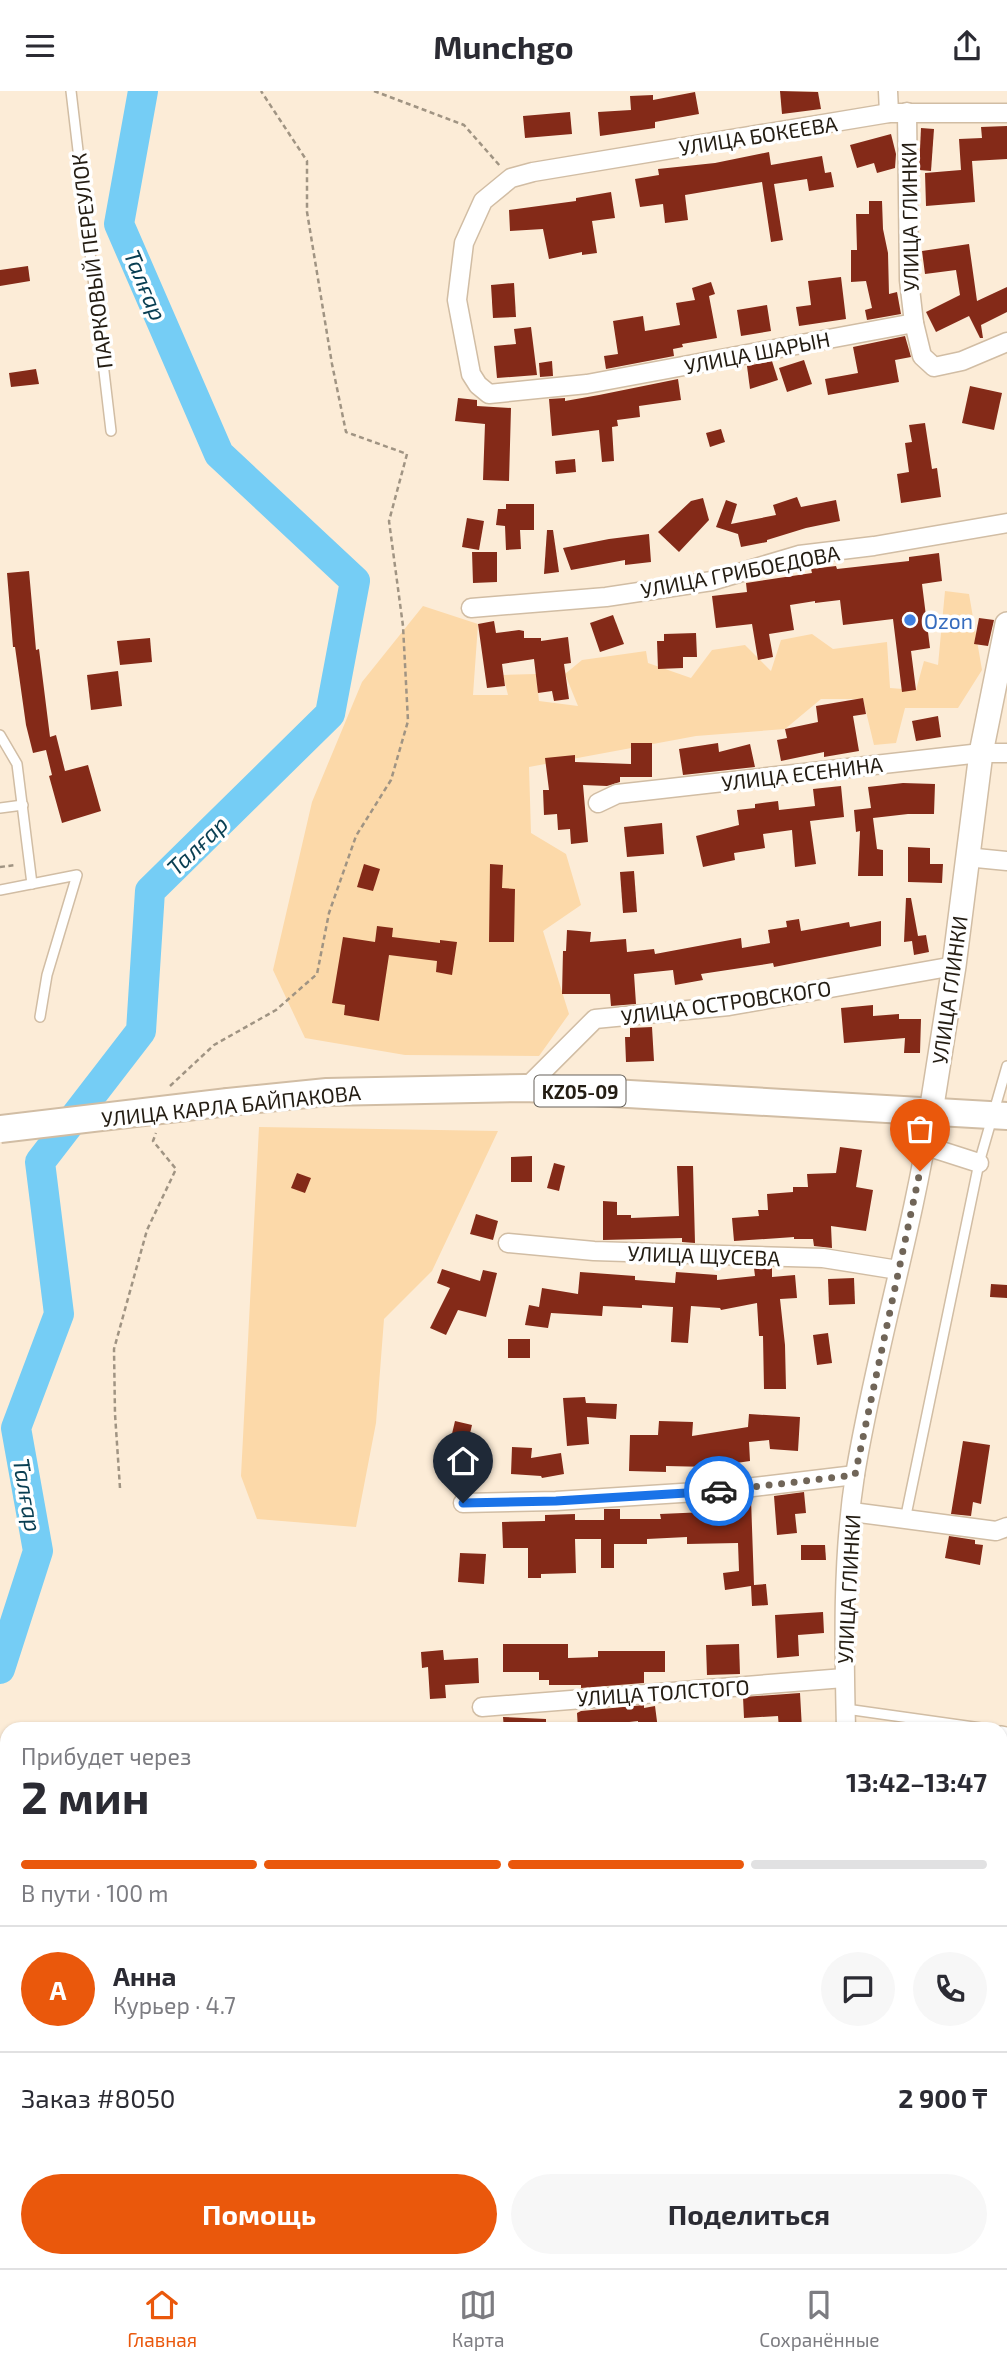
<!DOCTYPE html>
<html lang="ru">
<head>
<meta charset="utf-8">
<style>
	body { margin:0; font-family:"Exo 2",sans-serif; background:#f7f7f7; color:#2b2b33; height:100vh; display:flex; flex-direction:column; font-size:26px; white-space:nowrap }
	* { box-sizing:border-box; margin:0 }
	p { font-size:23px; color:#7c7c81 }
	.icon { flex:none; width:38px; height:38px; fill:none; stroke:currentColor; stroke-width:2; stroke-linecap:round; stroke-linejoin:round }
	.map { position:relative; flex:1; overflow:hidden }
	.panel { position:absolute; left:0px; top:1631px; width:1008px; height:546px; display:flex; flex-direction:column; background:#fff; border-radius:21px 21px 0 0; box-shadow:0 2px 5px #0004 }
	.panel>* { flex:none }
	.pin { position:absolute; display:grid; place-items:center; width:60px; height:60px; color:#fff; margin:-72px -30px; border-radius:50% 50% 50% 0; rotate:-45deg; box-shadow:0 0 7px #0007 }
	.pin .icon { rotate:45deg }
	.courier { position:absolute; display:grid; place-items:center; width:70px; height:70px; margin:-35px; border:5px solid #1a73e8; border-radius:50%; background:#fff; color:#222; box-shadow:0 2px 9px #0007 }
	.summary em { font-style:normal; font-weight:700 }
	.summary div { display:flex; flex-direction:column-reverse }
	.summary { display:flex; align-items:center; justify-content:space-between; height:119px; padding:0 21px }
	h1 { font-size:46px; font-weight:700; line-height:52px }
	.bar { display:grid; grid-template-columns:repeat(4,1fr); gap:10px 7px; align-content:center; height:84px; padding:0 21px }
	.bar i { height:9px; border-radius:5px; background:#e1e1e2 }
	.bar .active { background:#ea580c }
	.bar p { grid-column:span 4 }
	.line { display:flex; align-items:center; gap:18px; padding:0 21px; border-top:2px solid #e1e1e2 }
	.line div { flex:1 }
	.round { display:grid; place-items:center; flex:none; width:74px; height:74px; border-radius:37px; background:#f7f7f7 }
	.primary-button { display:flex; gap:14px; margin-top:auto; padding:14px 21px }
	.primary-button a { flex:1; height:80px; border-radius:42px; background:#ea580c; color:#fff; font-size:28px; font-weight:700; line-height:80px; text-align:center }
	.primary-button a+a { background:#f7f7f7; color:#2b2b33 }
	header { display:flex; justify-content:space-between; align-items:center; height:91px; padding:0 21px; background:#fff; font-size:32px; font-weight:700 }
	.tabs { display:flex; justify-content:space-around; align-items:center; height:98px; border-top:2px solid #e1e1e2; background:#fff; font-size:19px; color:#7c7c81 }
	.tabs a { display:grid; justify-items:center; gap:4px }
	.tabs .active { color:#ea580c }
	.map>svg:first-child { display:block }
	.green { fill:#fcd9a9 }
	.lines { fill:none; stroke-linecap:round; stroke-linejoin:round }
	.river { stroke:#75cdf5; stroke-width:30 }
	.building { fill:#842a18 }
	.service-casing { stroke:#d1bda4; stroke-width:12 }
	.minor-casing { stroke:#d1bda4; stroke-width:21 }
	.secondary-casing { stroke:#d1bda4; stroke-width:26 }
	.primary-casing { stroke:#d1bda4; stroke-width:30 }
	.path { stroke:#a09483; stroke-width:2.5; stroke-dasharray:5 3.5; stroke-linecap:butt }
	.service { stroke:#fff; stroke-width:9 }
	.minor { stroke:#fff; stroke-width:18 }
	.secondary { stroke:#fff; stroke-width:23 }
	.primary { stroke:#fff; stroke-width:26 }
	.primary-bridge-casing { stroke:#d1bda4; stroke-width:30; stroke-linecap:butt }
	.primary-bridge { stroke:#fff; stroke-width:26 }
	.done { stroke:#706558; stroke-width:7; stroke-dasharray:0 12.6 }
	.route { stroke:#1a73e8; stroke-width:9 }
	.shop-dot { fill:#3f7fe0; stroke:#fff; stroke-width:2.5 }
	.labels { text-anchor:middle; dominant-baseline:central; stroke-width:7; stroke-linejoin:round; paint-order:stroke }
	.shield { fill:#fff; stroke:#66615a; stroke-width:2 }
	.shield-label { font-size:19px; font-weight:bold; fill:#241d13 }
	.street-label { font-size:21px; fill:#241d13; stroke:#fff }
	.shop-label { font-size:21px; fill:#366cbe; stroke:#fff; text-anchor:start }
	.water-label { font-size:23px; font-style:italic; fill:#083e52; stroke:#fff }
</style>
</head>
<body>
<header><svg class="icon" aria-label="menu" viewBox="0 0 24 24"><path d="M4 6h16M4 12h16M4 18h16"/></svg>Munchgo<svg class="icon" aria-label="share" viewBox="0 0 24 24"><path d="M12 15V3M7 8l5-5 5 5M5 13v7h14v-7"/></svg></header>
<div class="map">
<svg width="1007" height="2177" viewBox="0 0 1007 2177">
	<rect width="100%" height="100%" fill="#fcecd7"/>
	<!-- green -->
	<g class="green">
		<polygon points="945,500 969,503 982,579 958,617 905,617 896,652 874,654 863,608 821,608 785,638 696,645 529,676 531,742 566,763 581,814 543,840 569,923 539,965 405,964 305,947 273,879 312,711 362,591 423,515 478,533 473,604 508,604 503,584 536,583 539,610 578,615 565,583 582,569 646,560 648,572 691,587 712,559 745,554 771,580 781,549 812,543 833,558 887,551 890,597 916,599 924,570 938,574"/>
		<polygon points="259,1036 498,1040 432,1180 384,1228 376,1332 356,1436 257,1428 241,1385"/>
	</g>
	<g class="lines">
		<!-- river -->
		<polyline class="river" points="0,1578 38,1460 16,1337 59,1223 40,1071 141,940 150,800 330,623 355,490 219,363 119,133 143,0"/>
	</g>
	<!-- building -->
	<g class="building">
		<polygon points="780,0 818,1 821,18 782,23"/>
		<polygon points="695,1 699,23 655,31 655,37 600,45 598,21 631,19 630,5 653,4 653,9"/>
		<polygon points="570,21 572,43 525,47 523,25"/>
		<polygon points="1007,35 1007,68 972,70 975,111 926,115 925,82 961,79 959,48 982,47 981,36"/>
		<polygon points="921,37 934,38 931,80 919,79"/>
		<polygon points="891,43 896,63 895,77 877,82 874,72 857,77 850,54"/>
		<polygon points="769,61 771,74 822,65 825,82 831,81 834,96 809,100 807,88 774,93 783,149 771,151 762,91 685,104 688,129 665,132 663,113 640,116 635,88 659,84 658,78 715,72"/>
		<polygon points="611,101 615,127 592,130 597,162 582,164 582,161 549,168 543,138 510,140 509,119 576,110 576,107"/>
		<polygon points="869,110 882,110 883,138 888,162 889,203 897,201 901,223 867,229 865,219 872,217 866,190 851,191 851,159 857,159 856,123 869,123"/>
		<polygon points="969,153 977,210 1007,196 1007,221 981,234 983,247 980,247 969,225 936,241 926,221 960,204 956,179 925,183 922,160"/>
		<polygon points="28,175 30,190 0,195 0,179"/>
		<polygon points="841,186 846,228 799,235 796,216 811,214 808,190"/>
		<polygon points="711,191 715,203 709,205 717,247 682,253 683,256 673,258 674,265 606,278 604,265 618,263 613,230 643,225 645,240 680,234 676,212 695,209 692,197"/>
		<polygon points="514,192 516,226 493,227 491,194"/>
		<polygon points="767,214 771,240 741,245 737,219"/>
		<polygon points="531,236 537,284 497,287 494,255 516,253 514,238"/>
		<polygon points="905,245 911,266 895,269 899,291 828,304 825,288 858,282 853,256"/>
		<polygon points="804,269 812,293 787,301 779,277"/>
		<polygon points="552,270 553,285 540,286 539,272"/>
		<polygon points="772,270 778,289 750,298 747,275"/>
		<polygon points="36,278 39,293 11,296 9,282"/>
		<polygon points="678,288 681,309 639,315 640,326 617,329 618,335 612,336 614,370 602,371 599,339 552,345 549,308 565,307 565,310 599,304"/>
		<polygon points="970,295 1002,302 994,339 962,332"/>
		<polygon points="458,307 477,309 477,315 511,317 509,390 483,389 485,333 455,330"/>
		<polygon points="925,332 932,378 937,377 941,406 901,412 897,383 909,381 905,352 912,351 909,334"/>
		<polygon points="721,338 725,351 710,356 706,342"/>
		<polygon points="575,368 576,381 556,383 555,370"/>
		<polygon points="797,406 801,416 836,409 840,430 806,437 767,449 767,451 741,456 738,443 716,436 726,409 737,413 731,433 776,424 773,414"/>
		<polygon points="703,407 709,429 679,461 658,441 691,410"/>
		<polygon points="506,413 534,413 534,439 520,439 521,458 506,459 505,435 496,434 498,418 506,418"/>
		<polygon points="467,427 484,430 479,459 462,456"/>
		<polygon points="547,439 553,439 559,481 544,483"/>
		<polygon points="649,443 651,471 625,474 625,469 571,479 563,457 609,448"/>
		<polygon points="472,461 497,461 497,491 473,492"/>
		<polygon points="939,462 942,490 922,493 930,557 911,560 916,599 902,601 893,528 843,534 840,509 815,512 815,510 790,514 794,539 769,543 773,566 758,569 752,533 716,537 712,505 747,501 746,492 812,482 811,478 836,475 837,478 909,470 909,466"/>
		<polygon points="29,480 36,559 39,558 50,646 56,644 65,680 88,674 101,720 62,732 49,685 52,684 46,659 33,662 26,634 15,556 13,556 7,482"/>
		<polygon points="613,524 624,553 600,561 590,532"/>
		<polygon points="979,527 994,529 988,555 974,553"/>
		<polygon points="494,530 496,542 519,539 524,540 524,547 541,547 541,550 568,546 571,572 564,573 569,608 554,610 552,600 538,602 534,568 502,573 505,595 487,597 478,533"/>
		<polygon points="696,542 697,566 683,566 683,577 658,578 657,550 664,550 664,543"/>
		<polygon points="150,547 152,571 120,574 117,550"/>
		<polygon points="118,580 122,615 91,619 87,584"/>
		<polygon points="863,607 866,623 853,625 859,660 824,666 824,661 781,670 777,649 787,647 785,638 818,631 816,615"/>
		<polygon points="938,625 941,646 916,650 912,630"/>
		<polygon points="631,652 652,652 652,686 620,686 620,691 607,695 583,694 588,751 571,753 570,738 558,739 557,723 544,724 543,699 549,699 545,667 575,664 575,671 631,673"/>
		<polygon points="718,652 719,661 750,653 755,676 683,684 679,658"/>
		<polygon points="903,692 935,693 934,723 908,723 873,727 877,758 883,759 883,785 858,785 860,740 856,741 854,719 871,717 868,696"/>
		<polygon points="841,695 844,726 810,730 816,773 795,776 792,739 763,743 765,757 734,762 735,769 703,776 696,745 739,734 737,719 755,717 755,713 778,710 779,719 815,715 813,698"/>
		<polygon points="662,732 664,763 627,766 624,736"/>
		<polygon points="908,756 930,757 930,773 943,773 942,792 908,791"/>
		<polygon points="364,773 380,778 373,800 357,796"/>
		<polygon points="490,773 503,774 502,797 515,798 514,851 489,851"/>
		<polygon points="634,780 637,821 623,822 620,781"/>
		<polygon points="906,807 911,807 918,845 926,844 929,861 914,864 912,850 904,851"/>
		<polygon points="799,828 801,840 849,831 850,836 881,830 881,855 774,876 773,872 701,883 703,889 675,894 673,879 634,883 636,913 611,915 610,903 562,903 563,860 566,860 567,839 591,841 590,851 626,848 627,861 654,858 655,863 741,847 742,857 770,852 768,839 787,836 786,830"/>
		<polygon points="377,835 393,837 392,846 440,852 440,849 457,851 452,884 436,881 437,870 389,864 379,930 344,924 345,914 332,912 343,846 375,851"/>
		<polygon points="873,914 873,925 899,923 899,928 921,928 920,962 904,962 905,947 844,952 841,917"/>
		<polygon points="652,936 654,970 626,971 625,946 630,946 630,937"/>
		<polygon points="840,1056 862,1059 856,1096 873,1099 866,1140 831,1135 832,1157 814,1155 813,1148 794,1148 794,1146 734,1150 732,1127 759,1125 758,1119 768,1119 767,1103 793,1101 793,1096 808,1096 807,1083 836,1082"/>
		<polygon points="532,1065 532,1091 511,1091 511,1066"/>
		<polygon points="554,1072 565,1075 559,1100 547,1097"/>
		<polygon points="677,1075 693,1075 695,1152 682,1151 682,1147 603,1149 603,1110 617,1111 617,1124 631,1124 631,1127 679,1125"/>
		<polygon points="297,1082 311,1087 305,1102 291,1097"/>
		<polygon points="476,1123 498,1130 493,1149 470,1143"/>
		<polygon points="754,1177 772,1177 772,1186 795,1184 797,1207 780,1208 785,1254 786,1298 764,1298 763,1245 759,1245 757,1212 721,1219 720,1217 691,1215 688,1252 671,1251 673,1216 642,1214 642,1217 603,1215 602,1225 551,1222 548,1237 525,1234 529,1214 539,1216 542,1197 578,1203 580,1181 635,1185 635,1189 675,1192 676,1181 717,1184 717,1189 755,1185"/>
		<polygon points="442,1178 480,1190 483,1179 497,1182 486,1226 458,1219 446,1244 430,1237 450,1197 437,1192"/>
		<polygon points="854,1187 855,1213 829,1214 828,1188"/>
		<polygon points="991,1193 1007,1194 1007,1207 990,1206"/>
		<polygon points="828,1242 832,1272 817,1274 813,1244"/>
		<rect x="508" y="1248" width="22" height="19"/>
		<polygon points="585,1306 586,1312 617,1313 616,1328 587,1326 589,1353 567,1355 563,1307"/>
		<polygon points="749,1323 800,1326 798,1360 770,1358 769,1349 749,1351 750,1370 709,1376 666,1375 666,1381 629,1380 630,1344 658,1344 659,1330 693,1331 692,1345 748,1336"/>
		<polygon points="455,1330 472,1334 468,1351 484,1354 477,1385 444,1377"/>
		<polygon points="963,1350 990,1354 981,1413 973,1411 971,1425 951,1423"/>
		<polygon points="512,1356 532,1357 531,1367 561,1362 564,1383 542,1387 541,1385 511,1383"/>
		<polygon points="804,1401 806,1422 795,1423 797,1442 777,1444 774,1405"/>
		<polygon points="751,1408 754,1494 766,1493 768,1514 752,1515 751,1495 725,1499 723,1482 739,1480 738,1452 687,1453 687,1446 647,1448 647,1453 614,1453 614,1477 601,1477 601,1448 575,1448 576,1482 541,1483 541,1487 528,1487 528,1457 503,1457 502,1431 545,1430 545,1424 575,1423 575,1429 604,1429 604,1418 620,1418 620,1428 661,1428 660,1423 706,1421 706,1412"/>
		<polygon points="949,1445 975,1449 975,1453 983,1454 980,1474 945,1467"/>
		<polygon points="801,1454 825,1454 826,1469 801,1469"/>
		<polygon points="460,1462 486,1463 484,1493 458,1491"/>
		<polygon points="823,1521 824,1542 798,1544 799,1565 777,1567 775,1524"/>
		<polygon points="503,1553 568,1553 568,1567 598,1566 598,1560 665,1560 665,1581 644,1581 644,1592 581,1597 581,1594 549,1594 549,1589 539,1589 539,1581 503,1581"/>
		<polygon points="739,1553 740,1583 707,1584 706,1554"/>
		<polygon points="443,1559 444,1569 478,1567 479,1592 445,1594 446,1607 430,1608 428,1576 422,1577 421,1561"/>
		<polygon points="800,1602 802,1638 779,1638 778,1625 744,1627 743,1606"/>
		<polygon points="644,1614 644,1617 655,1615 658,1638 638,1638 638,1630 612,1633 613,1638 578,1638 577,1622 581,1620"/>
		<polygon points="503,1626 546,1628 546,1638 504,1638"/>
	</g>
	<g class="lines">
		<!-- service casing -->
		<g class="service-casing">
			<g id="service">
				<polyline points="71,0 111,340"/>
				<polyline points="0,644 17,673 32,793"/>
				<polyline points="0,717 23,714"/>
				<polyline points="0,799 77,784 47,884 40,926"/>
				<polyline points="905,1429 979,1072 1007,975"/>
				<polyline points="846,1618 988,1638"/>
				<polyline points="1001,1640 1007,1641"/>
			</g>
		</g>
		<!-- minor casing -->
		<g class="minor-casing">
			<g id="minor">
				<polyline points="888,0 889,22"/>
				<polyline points="907,21 909,189 914,232 922,265 934,276 962,270 1007,251"/>
				<polyline points="914,232 587,293 489,303 478,294 471,283 457,209 464,152 483,110 511,87 533,81 889,22 1007,22"/>
				<polyline points="471,517 606,506 712,490 799,464 874,455 1007,432"/>
				<polyline points="598,712 617,703 981,662 1007,662"/>
				<polyline points="966,766 1007,770"/>
				<polyline points="526,997 595,928 729,915 954,875"/>
				<polyline points="926,1055 979,1072"/>
				<polyline points="508,1152 594,1160 823,1167 898,1179"/>
				<polyline points="463,1412 556,1410 728,1399 855,1384"/>
				<polyline points="852,1421 996,1440 1007,1436"/>
				<polyline points="482,1616 844,1587"/>
				<path d="M846,1638C844,1553 842,1468 855,1384C875,1262 912,1143 931,1021"/>
				<polyline points="1001,2140 1007,2141"/>
				<polyline points="876,2170 878,2177"/>
				<polyline points="452,2172 465,2170"/>
			</g>
		</g>
		<!-- secondary casing -->
		<g class="secondary-casing">
			<polyline id="secondary" points="931,1021 954,875 981,662 1007,533"/>
		</g>
		<!-- primary casing -->
		<g class="primary-casing">
			<polyline id="primary" points="228,1011 327,1001 526,997 1007,1025"/>
		</g>
		<!-- path -->
		<g class="path">
			<polyline points="374,0 464,34 500,75"/>
			<polyline points="0,776 16,774"/>
			<polyline points="170,995 214,954 276,919 317,883 329,822 356,745 391,689 408,630 403,535 389,430 407,363 346,341 332,273 307,121 307,70 261,0"/>
			<polyline points="120,1397 115,1323 114,1258 147,1139 176,1078 153,1050 156,1042"/>
		</g>
		<!-- service -->
		<use href="#service" class="service"/>
		<!-- minor -->
		<use href="#minor" class="minor"/>
		<!-- secondary -->
		<use href="#secondary" class="secondary"/>
		<!-- primary -->
		<use href="#primary" class="primary"/>
		<!-- primary-bridge casing -->
		<g class="primary-bridge-casing">
			<polyline id="primary-bridge" points="0,1038 228,1011"/>
		</g>
		<!-- primary-bridge -->
		<use href="#primary-bridge" class="primary-bridge"/>
	</g>
	<g class="lines">
		<!-- done -->
		<polyline class="done" points="719,1400 855,1384 920,1080"/>
		<!-- route -->
		<polyline class="route" points="463,1412 556,1410 719,1400"/>
	</g>
	<!-- markers -->
	<circle class="shop-dot" cx="910" cy="529" r="7"/>
	<g class="labels">
		<!-- shield labels -->
		<rect class="shield" x="534.5" y="984.5" width="91" height="31" rx="5"/>
		<g class="shield-label">
			<text x="580" y="1000">KZ05-09</text>
		</g>
		<!-- street labels -->
		<g class="street-label">
			<text transform="translate(758 44) rotate(-9)">УЛИЦА БОКЕЕВА</text>
			<text transform="translate(909 126) rotate(-91)">УЛИЦА ГЛИНКИ</text>
			<text transform="translate(91 170) rotate(-97)">ПАРКОВЫЙ ПЕРЕУЛОК</text>
			<text transform="translate(757 261) rotate(-11)">УЛИЦА ШАРЫН</text>
			<text transform="translate(740 480) rotate(-11)">УЛИЦА ГРИБОЕДОВА</text>
			<text transform="translate(802 682) rotate(-7)">УЛИЦА ЕСЕНИНА</text>
			<text transform="translate(949 899) rotate(-82)">УЛИЦА ГЛИНКИ</text>
			<text transform="translate(726 911) rotate(-8)">УЛИЦА ОСТРОВСКОГО</text>
			<text transform="translate(231 1014) rotate(-6)">УЛИЦА КАРЛА БАЙПАКОВА</text>
			<text transform="translate(704 1164) rotate(2)">УЛИЦА ЩУСЕВА</text>
			<text transform="translate(848 1498) rotate(-87)">УЛИЦА ГЛИНКИ</text>
			<text transform="translate(663 1601) rotate(-4)">УЛИЦА ТОЛСТОГО</text>
		</g>
		<!-- shop labels -->
		<g class="shop-label">
			<text x="924" y="529">Ozon</text>
		</g>
		<!-- water labels -->
		<g class="water-label">
			<text transform="translate(146 194) rotate(67)">Талғар</text>
			<text transform="translate(197 754) rotate(-44)">Талғар</text>
			<text transform="translate(28 1404) rotate(80)">Талғар</text>
		</g>
	</g>
</svg>
<div class="pin" style="left:920px;top:1080px;background:#ea580c"><svg class="icon" aria-label="bag" viewBox="0 0 24 24"><path d="M5 8h14l-1 12H6zM9 8a3 3 0 0 1 6 0"/></svg></div>
<div class="pin" style="left:463px;top:1412px;background:#1f2937"><svg class="icon" aria-label="home" viewBox="0 0 24 24"><path d="M3 11l9-7 9 7M6 9v11h12V9"/></svg></div>
<div class="courier" style="left:719px;top:1400px"><svg class="icon" aria-label="car" viewBox="0 0 24 24"><path d="M5 17H2v-5l4-1 3-4h7l3 4 3 1v5h-3M9 17h6M6 11h13"/><circle cx="7" cy="17" r="2"/><circle cx="17" cy="17" r="2"/></svg></div>
<section class="panel">
<div class="summary"><div><h1>2 мин</h1><p>Прибудет через</p></div><em>13:42–13:47</em></div>
<div class="bar"><i class="active"></i><i class="active"></i><i class="active"></i><i></i><p>В пути · 100 m</p></div>
<div class="line" style="height:126px"><b class="round" style="background:#ea580c;color:#fff">А</b><div><b>Анна</b><p>Курьер · 4.7</p></div><a class="round"><svg class="icon" aria-label="chat" viewBox="0 0 24 24"><path d="M4 5h16v11H9l-5 4z"/></svg></a><a class="round"><svg class="icon" aria-label="phone" viewBox="0 0 24 24"><path d="M5 4h4l2 5-3 2q2 4 5 5l2-3 5 2v4C11 20 4 13 5 4z"/></svg></a></div>
<div class="line" style="height:91px"><div>Заказ #8050</div><b>2 900 ₸</b></div>
<div class="primary-button"><a>Помощь</a><a>Поделиться</a></div>
</section>
</div>
<nav class="tabs">
<a class="active"><svg class="icon" aria-label="home" viewBox="0 0 24 24"><path d="M3 11l9-7 9 7M6 9v11h12V9"/></svg>Главная</a>
<a><svg class="icon" aria-label="map" viewBox="0 0 24 24"><path d="M3 6l6-2 6 2 6-2v14l-6 2-6-2-6 2zM9 4v14M15 6v14"/></svg>Карта</a>
<a><svg class="icon" aria-label="saved" viewBox="0 0 24 24"><path d="M7 4h10v16l-5-4-5 4z"/></svg>Сохранённые</a>
</nav>
</body>
</html>
